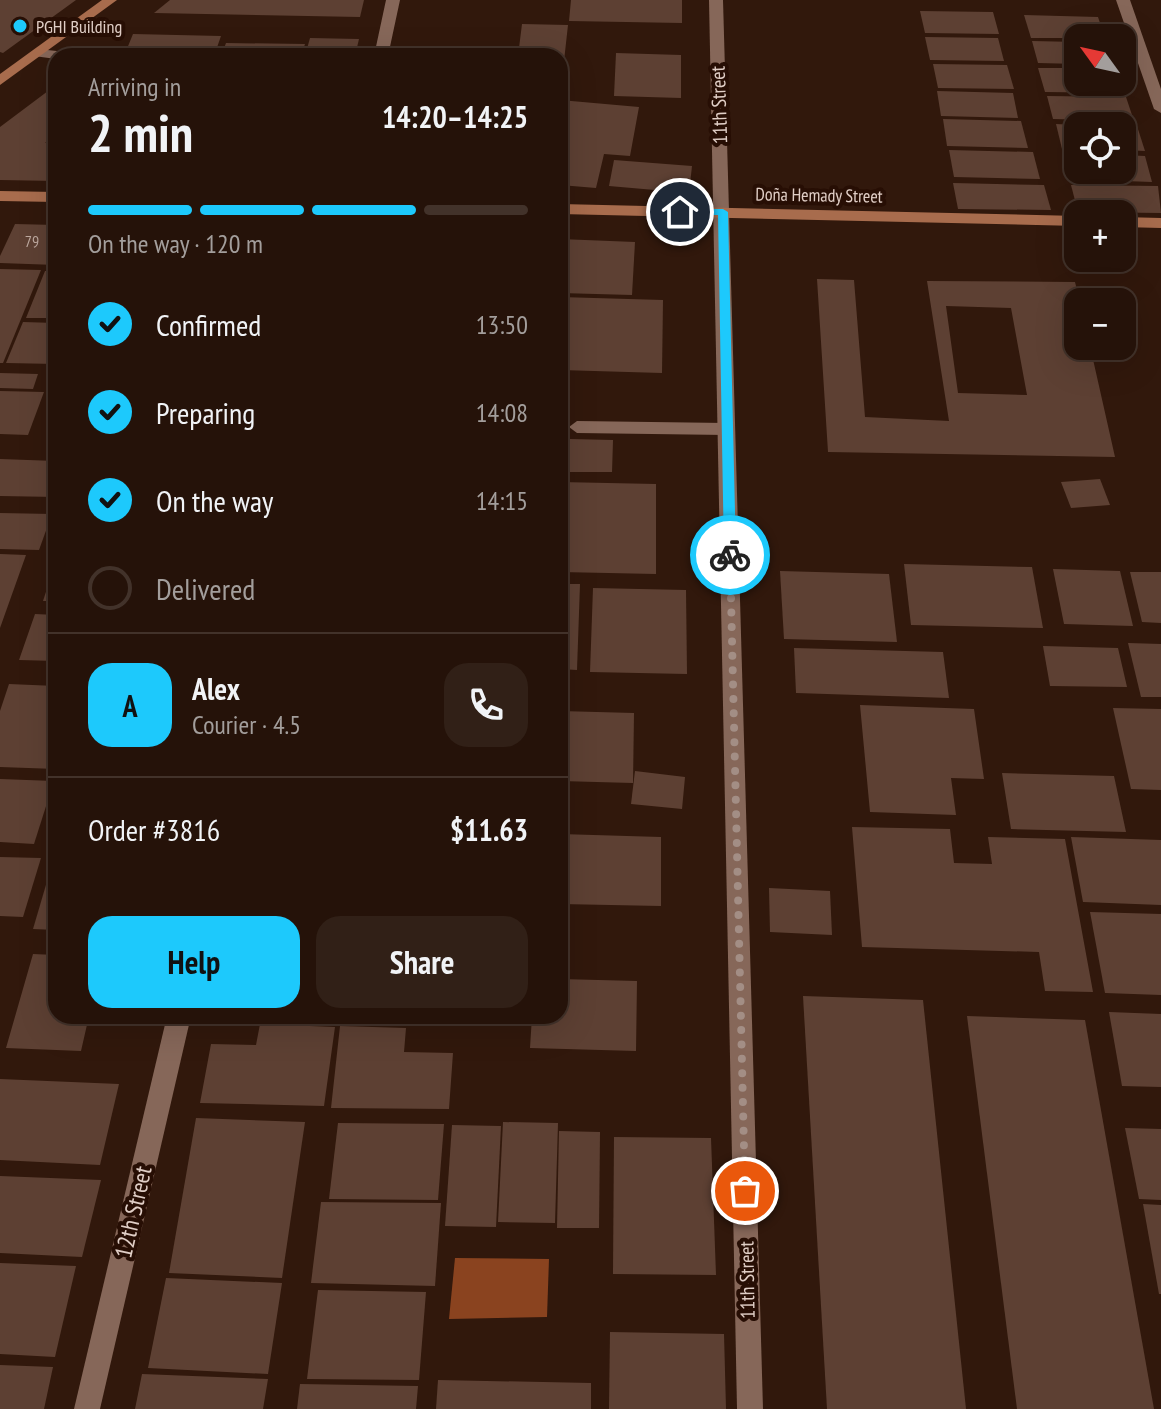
<!DOCTYPE html>
<html lang="en">
<head>
<meta charset="utf-8">
<style>
	body { margin:0; font-family:"PT Sans Narrow",sans-serif; background:#312017; color:#f1f3f6; height:100vh; display:flex; flex-direction:column; font-size:30px; white-space:nowrap }
	* { box-sizing:border-box; margin:0 }
	p { font-size:26px; color:#a39e9c }
	.icon { flex:none; width:44px; height:44px; fill:none; stroke:currentColor; stroke-width:2; stroke-linecap:round; stroke-linejoin:round }
	.map { position:relative; flex:1; overflow:hidden }
	.drawer { position:absolute; left:48px; top:48px; width:520px; height:976px; display:flex; flex-direction:column; background:#251209; border-radius:24px; box-shadow:0 8px 32px #0002,0 0 0 2px #42322a }
	.drawer>* { flex:none }
	.needle { width:52px; rotate:303deg }
	.fabs { position:absolute; left:1064px; top:24px; display:grid; gap:16px }
	.fabs a { display:grid; place-items:center; width:72px; height:72px; border-radius:16px; background:#251209; box-shadow:0 8px 32px #0002,0 0 0 2px #42322a; font-size:40px }
	.pin { position:absolute; display:grid; place-items:center; width:68px; height:68px; color:#fff; margin:-34px; border:4px solid #fff; border-radius:50%; box-shadow:0 2px 8px #0007 }
	.courier { position:absolute; display:grid; place-items:center; width:80px; height:80px; margin:-40px; border:6px solid #1dc9fc; border-radius:50%; background:#fff; color:#222; box-shadow:0 2px 10px #0007 }
	.overview em { font-style:normal; font-weight:700 }
	.overview div { display:flex; flex-direction:column-reverse }
	.overview { display:flex; align-items:center; justify-content:space-between; height:136px; padding:0 40px }
	h1 { font-size:52px; font-weight:700; line-height:60px }
	.bar { display:grid; grid-template-columns:repeat(4,1fr); gap:12px 8px; align-content:center; height:96px; padding:0 40px }
	.bar i { height:10px; border-radius:6px; background:#42322a }
	.bar .on { background:#1dc9fc }
	.bar p { grid-column:span 4 }
	.line { display:flex; align-items:center; gap:20px; padding:0 40px; border-top:2px solid #42322a }
	.line div { flex:1 }
	.round { display:grid; place-items:center; flex:none; width:84px; height:84px; border-radius:24px; background:#312017 }
	ol { padding:0 40px; list-style:none }
	li { display:flex; align-items:center; gap:24px; height:88px }
	li p { margin-inline-start:auto }
	li .icon { padding:8px; border-radius:50%; background:#1dc9fc; color:#111; stroke-width:4 }
	li:last-child { color:#a39e9c }
	li i { width:44px; height:44px; border:4px solid #42322a; border-radius:50% }
	.primary-button { display:flex; gap:16px; margin-top:auto; padding:16px 40px }
	.primary-button a { flex:1; height:92px; border-radius:24px; background:#1dc9fc; color:#111; font-size:32px; font-weight:700; line-height:92px; text-align:center }
	.primary-button a+a { background:#312017; color:#f1f3f6 }
	.map>svg:first-child { display:block }
	.water { fill:#8a431f }
	.building { fill:#5d4033; fill-rule:evenodd }
	.lines { fill:none; stroke-linecap:round; stroke-linejoin:round }
	.lane { fill:#866759; fill-rule:evenodd }
	.street { fill:#866759; fill-rule:evenodd }
	.secondary { fill:#a86c4d; fill-rule:evenodd }
	.route { fill:#1dc9fc }
	.done { stroke:#a38e85; stroke-width:8; stroke-dasharray:0 14.4 }
	.poi-dot { fill:#1dc9fc; stroke:#270e04; stroke-width:3 }
	.labels { text-anchor:middle; dominant-baseline:central; stroke-width:8; stroke-linejoin:round; paint-order:stroke }
	.number-label { font-size:16px; fill:#bfaaa1 }
	.far-poi-label { font-size:18px; fill:#e0cec6; stroke:#270e04; text-anchor:start }
	.far-street-label { font-size:18px; fill:#e0cec6; stroke:#270e04 }
	.street-label { font-size:20px; fill:#e0cec6; stroke:#270e04 }
	.near-street-label { font-size:24px; fill:#e0cec6; stroke:#270e04 }
</style>
</head>
<body>
<div class="map">
<svg width="1161" height="1409" viewBox="0 0 1161 1409">
	<rect width="100%" height="100%" fill="#31180c"/>
	<!-- water -->
	<polygon class="water" points="455,1258 549,1259 547,1317 449,1319"/>
	<!-- building -->
	<g class="building">
		<polygon points="0,0 76,0 3,53 0,52"/>
		<polygon points="170,0 364,0 360,17 154,13"/>
		<polygon points="571,0 682,0 682,23 569,21"/>
		<polygon points="920,11 993,12 999,34 925,33"/>
		<polygon points="1024,15 1098,17 1105,38 1031,38"/>
		<polygon points="522,24 568,25 564,61 560,61 560,56 518,56"/>
		<polygon points="133,34 221,36 214,56 124,56"/>
		<polygon points="925,37 998,38 1004,61 930,60"/>
		<polygon points="310,38 359,39 355,56 305,56"/>
		<polygon points="1032,41 1078,42 1078,64 1038,63"/>
		<polygon points="226,43 305,44 301,56 221,56"/>
		<polygon points="616,53 681,55 681,98 614,96"/>
		<polygon points="933,64 1007,65 1014,89 938,88"/>
		<polygon points="1038,68 1078,68 1078,82 1123,82 1127,93 1045,92"/>
		<polygon points="56,85 56,134 45,143 56,143 56,181 0,180 0,127"/>
		<polygon points="937,91 1013,93 1018,118 941,116"/>
		<polygon points="1047,96 1126,97 1134,121 1053,119"/>
		<polygon points="560,100 639,107 630,156 604,154 596,188 560,185"/>
		<polygon points="943,119 1021,121 1028,148 947,146"/>
		<polygon points="1056,124 1078,125 1078,149 1062,149"/>
		<polygon points="1122,126 1137,126 1145,151 1122,150"/>
		<polygon points="949,150 1033,152 1040,179 954,177"/>
		<polygon points="1063,154 1078,154 1078,170 1122,170 1122,155 1145,156 1152,182 1069,179"/>
		<polygon points="614,160 692,166 689,193 609,186"/>
		<polygon points="953,183 1044,185 1051,210 958,209"/>
		<polygon points="1071,185 1158,186 1161,213 1078,212"/>
		<polygon points="15,224 56,225 56,265 0,263 0,256"/>
		<polygon points="560,239 635,242 632,295 560,293"/>
		<polygon points="0,269 41,270 3,363 0,363"/>
		<polygon points="45,271 56,271 56,318 26,318"/>
		<path d="M817,279L854,280L865,417L949,421L927,281L1075,282L1080,302L1078,346H1090L1115,457L828,452ZM946,306L1011,308L1027,395L958,393Z"/>
		<polygon points="560,297 663,300 662,373 560,370"/>
		<polygon points="23,322 56,323 56,364 6,363"/>
		<polygon points="0,373 38,374 33,389 0,388"/>
		<polygon points="0,391 44,392 28,435 0,434"/>
		<polygon points="570,439 613,440 612,472 568,472"/>
		<polygon points="0,459 56,461 56,497 0,496"/>
		<polygon points="1100,479 1110,505 1071,508 1061,482"/>
		<polygon points="560,482 656,484 656,574 560,572"/>
		<polygon points="0,513 52,514 39,550 0,549"/>
		<polygon points="0,554 26,555 0,628"/>
		<polygon points="55,564 56,601 43,601"/>
		<polygon points="904,564 1032,567 1043,628 911,625"/>
		<polygon points="1053,569 1120,571 1133,626 1064,624"/>
		<polygon points="780,571 889,574 897,642 784,639"/>
		<polygon points="1130,572 1161,572 1161,623 1142,622"/>
		<polygon points="560,584 580,584 577,670 560,669"/>
		<polygon points="593,588 686,590 687,674 590,672"/>
		<polygon points="35,614 56,615 56,661 19,660"/>
		<polygon points="1128,643 1161,644 1161,697 1141,697"/>
		<polygon points="1043,646 1118,648 1127,687 1050,686"/>
		<polygon points="794,648 943,652 949,698 796,693"/>
		<polygon points="9,684 56,686 56,769 0,767 0,711"/>
		<polygon points="860,705 974,709 984,779 951,778 956,815 870,812"/>
		<polygon points="1113,708 1161,709 1161,790 1131,789"/>
		<polygon points="560,711 634,713 633,783 560,781"/>
		<polygon points="635,771 685,777 682,809 631,804"/>
		<polygon points="1002,773 1114,776 1126,832 1011,829"/>
		<polygon points="0,779 54,781 34,844 0,842"/>
		<polygon points="852,827 950,829 954,863 992,864 988,837 1065,839 1093,992 1045,991 1039,952 862,947"/>
		<polygon points="560,834 661,837 661,906 560,904"/>
		<polygon points="1071,837 1161,840 1161,905 1083,902"/>
		<polygon points="0,857 41,858 23,917 0,916"/>
		<polygon points="53,861 56,861 56,930 33,929"/>
		<polygon points="769,888 830,891 832,935 770,932"/>
		<polygon points="1090,912 1161,914 1161,995 1105,993"/>
		<polygon points="33,954 56,955 56,1016 89,1016 81,1051 6,1048"/>
		<polygon points="560,979 637,981 636,1051 530,1048 532,1016 560,1016"/>
		<polygon points="803,996 923,1000 966,1409 827,1409"/>
		<polygon points="1109,1012 1161,1014 1161,1087 1122,1086"/>
		<polygon points="967,1016 1085,1020 1154,1409 1017,1409"/>
		<polygon points="260,1024 335,1027 324,1106 200,1103 211,1044 256,1045"/>
		<polygon points="340,1026 406,1028 404,1052 453,1053 449,1109 331,1108"/>
		<polygon points="0,1079 119,1084 100,1165 0,1160"/>
		<polygon points="196,1118 305,1122 282,1278 169,1273"/>
		<polygon points="503,1122 558,1123 555,1223 498,1222"/>
		<polygon points="338,1123 444,1124 438,1200 329,1199"/>
		<polygon points="452,1125 501,1126 496,1227 445,1226"/>
		<polygon points="1125,1128 1161,1129 1161,1200 1139,1199"/>
		<polygon points="559,1131 600,1132 599,1228 557,1228"/>
		<polygon points="614,1137 711,1138 716,1275 613,1274"/>
		<polygon points="0,1176 101,1180 82,1257 0,1253"/>
		<polygon points="321,1202 441,1203 435,1286 311,1283"/>
		<polygon points="1143,1204 1161,1205 1161,1294 1159,1294"/>
		<polygon points="0,1263 76,1266 55,1357 0,1354"/>
		<polygon points="166,1278 282,1283 268,1374 148,1368"/>
		<polygon points="318,1290 426,1292 419,1380 307,1379"/>
		<polygon points="610,1332 724,1334 726,1409 609,1409"/>
		<polygon points="0,1365 53,1367 44,1409 0,1409"/>
		<polygon points="142,1374 268,1379 263,1409 135,1409"/>
		<polygon points="438,1380 591,1383 591,1409 436,1409"/>
		<polygon points="300,1384 418,1386 416,1409 297,1409"/>
	</g>
	<g class="lines">
		<!-- lane -->
		<g class="lane">
			<polygon points="38,49 66,52 72,56 56,56 56,59 34,56 32,53"/>
			<polygon points="577,421 726,423 734,429 726,435 577,433 569,427"/>
		</g>
		<!-- street -->
		<g class="street">
			<polygon points="386,0 400,0 388,56 374,56"/>
			<polygon points="709,0 723,0 763,1409 737,1409"/>
			<polygon points="1116,0 1130,0 1161,89 1161,113 1154,109"/>
			<polygon points="167,1016 191,1016 100,1409 74,1409"/>
		</g>
		<!-- secondary -->
		<g class="secondary">
			<polygon points="102,0 117,0 0,85 0,74"/>
			<polygon points="0,191 56,192 56,202 0,201"/>
			<polygon points="560,204 1078,216 1078,226 560,214"/>
			<polygon points="1122,217 1161,218 1161,228 1122,227"/>
		</g>
	</g>
	<!-- route -->
	<polygon class="route" points="677,209 723,209 728,212 736,555 730,560 724,555 718,215 680,215 675,212"/>
	<g class="lines">
		<!-- done -->
		<polyline class="done" points="730,555 745,1191"/>
	</g>
	<!-- markers -->
	<circle class="poi-dot" cx="20" cy="26" r="8"/>
	<g class="labels">
		<!-- number labels -->
		<g class="number-label">
			<text x="32" y="241">79</text>
		</g>
		<!-- far-poi labels -->
		<g class="far-poi-label">
			<text x="36" y="26">PGHI Building</text>
		</g>
		<!-- far-street labels -->
		<g class="far-street-label">
			<text transform="translate(819 195) rotate(1)">Doña Hemady Street</text>
		</g>
		<!-- street labels -->
		<g class="street-label">
			<text transform="translate(719 105) rotate(-92)">11th Street</text>
			<text transform="translate(747 1280) rotate(-91)">11th Street</text>
		</g>
		<!-- near-street labels -->
		<g class="near-street-label">
			<text transform="translate(133 1212) rotate(-77)">12th Street</text>
		</g>
	</g>
</svg>
<div class="fabs">
<a><svg class="needle" viewBox="-14 -14 28 28"><path d="M0-13l5 13h-10z" fill="#e53935"/><path d="M0 13l5-13h-10z" fill="#a39e9c"/></svg></a>
<a><svg class="icon" aria-label="locate" viewBox="0 0 24 24"><circle cx="12" cy="12" r="6"/><path d="M12 2v4M12 18v4M2 12h4M18 12h4"/></svg></a>
<a>+</a>
<a>−</a>
</div>
<div class="pin" style="left:745px;top:1191px;background:#ea580c"><svg class="icon" aria-label="bag" viewBox="0 0 24 24"><path d="M5 8h14l-1 12H6zM9 8a3 3 0 0 1 6 0"/></svg></div>
<div class="pin" style="left:680px;top:212px;background:#1f2937"><svg class="icon" aria-label="home" viewBox="0 0 24 24"><path d="M3 11l9-7 9 7M6 9v11h12V9"/></svg></div>
<div class="courier" style="left:730px;top:555px"><svg class="icon" aria-label="bike" viewBox="0 0 24 24"><circle cx="6" cy="16" r="4"/><circle cx="18" cy="16" r="4"/><path d="M6 16l4-8h5l3 8M10 8l3 8H6M13 5h3"/></svg></div>
<section class="drawer">
<div class="overview"><div><h1>2 min</h1><p>Arriving in</p></div><em>14:20–14:25</em></div>
<div class="bar"><i class="on"></i><i class="on"></i><i class="on"></i><i></i><p>On the way · 120 m</p></div>
<ol>
<li><svg class="icon" aria-label="check" viewBox="0 0 24 24"><path d="M5 12l5 5 9-10"/></svg>Confirmed<p>13:50</p></li>
<li><svg class="icon" aria-label="check" viewBox="0 0 24 24"><path d="M5 12l5 5 9-10"/></svg>Preparing<p>14:08</p></li>
<li><svg class="icon" aria-label="check" viewBox="0 0 24 24"><path d="M5 12l5 5 9-10"/></svg>On the way<p>14:15</p></li>
<li><i></i>Delivered</li>
</ol>
<div class="line" style="height:144px"><b class="round" style="background:#1dc9fc;color:#111">A</b><div><b>Alex</b><p>Courier · 4.5</p></div><a class="round"><svg class="icon" aria-label="phone" viewBox="0 0 24 24"><path d="M5 4h4l2 5-3 2q2 4 5 5l2-3 5 2v4C11 20 4 13 5 4z"/></svg></a></div>
<div class="line" style="height:104px"><div>Order #3816</div><b>$11.63</b></div>
<div class="primary-button"><a>Help</a><a>Share</a></div>
</section>
</div>
</body>
</html>
